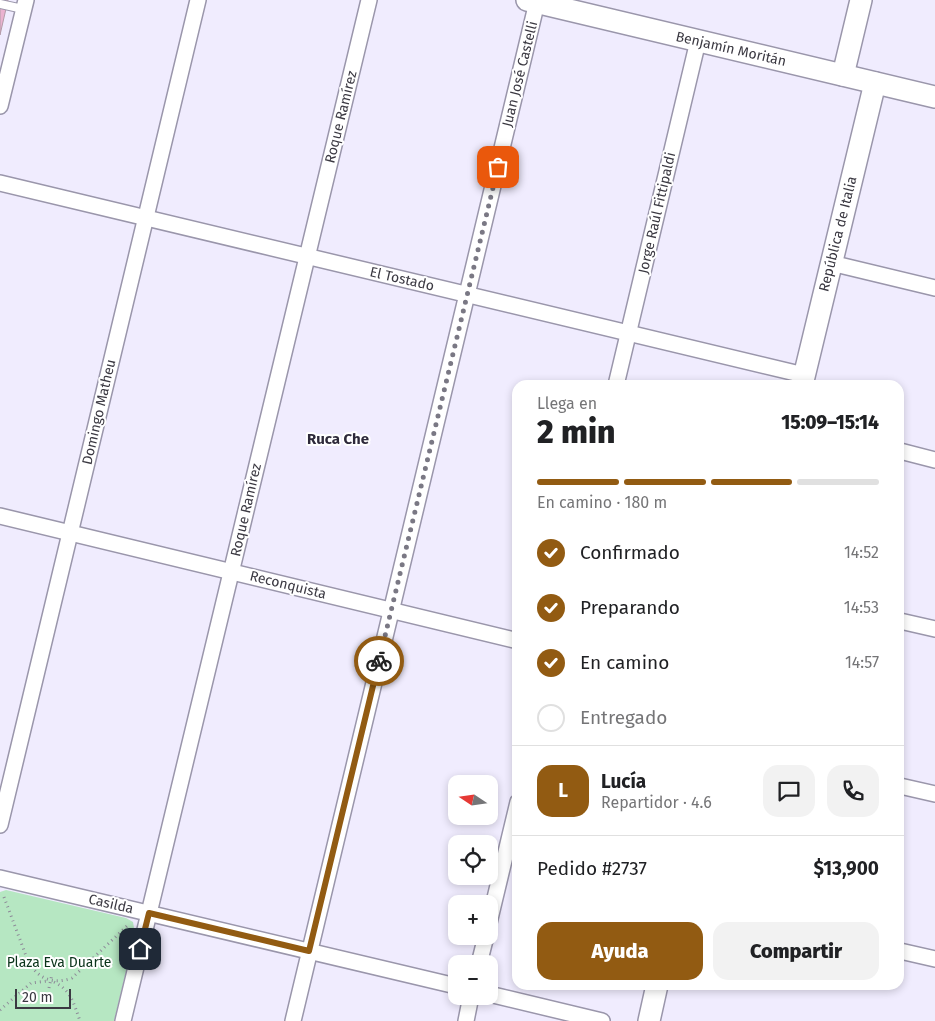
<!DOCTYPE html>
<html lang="es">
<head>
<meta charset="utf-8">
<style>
	body { margin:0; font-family:"Fira Sans",sans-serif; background:#f2f2f2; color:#202124; height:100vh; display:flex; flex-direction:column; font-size:19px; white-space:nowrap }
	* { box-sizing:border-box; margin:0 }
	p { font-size:16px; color:#757577 }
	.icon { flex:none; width:28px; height:28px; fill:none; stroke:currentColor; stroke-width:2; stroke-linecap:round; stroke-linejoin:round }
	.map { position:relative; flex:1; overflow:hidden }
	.drawer { position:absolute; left:512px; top:380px; width:392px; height:610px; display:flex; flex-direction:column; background:#fff; border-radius:15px; box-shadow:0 2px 8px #0003 }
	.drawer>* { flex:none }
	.needle { width:32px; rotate:283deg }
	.tools { position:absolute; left:448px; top:775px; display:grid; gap:10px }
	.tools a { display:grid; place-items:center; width:50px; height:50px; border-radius:10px; background:#fff; box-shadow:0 2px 8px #0003; font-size:25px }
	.scale { position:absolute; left:15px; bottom:12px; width:56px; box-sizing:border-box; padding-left:5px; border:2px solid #3b3942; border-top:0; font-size:14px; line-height:18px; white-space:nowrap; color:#3b3942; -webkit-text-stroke:4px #fff; paint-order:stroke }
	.pin { position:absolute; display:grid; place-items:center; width:42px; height:42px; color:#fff; margin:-21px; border-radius:10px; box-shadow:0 2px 8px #0006 }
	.courier { position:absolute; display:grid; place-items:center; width:50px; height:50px; margin:-25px; border:4px solid #925b12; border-radius:50%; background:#fff; color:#222; box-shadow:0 1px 6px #0007 }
	.summary em { font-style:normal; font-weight:800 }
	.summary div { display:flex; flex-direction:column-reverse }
	.summary { display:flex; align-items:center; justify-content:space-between; height:85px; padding:0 25px }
	h1 { font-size:32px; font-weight:800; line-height:38px }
	.bar { display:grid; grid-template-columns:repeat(4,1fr); gap:8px 5px; align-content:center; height:60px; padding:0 25px }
	.bar i { height:6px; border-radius:4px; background:#e0e0e0 }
	.bar .current { background:#925b12 }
	.bar p { grid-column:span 4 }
	.line { display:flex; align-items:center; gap:12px; padding:0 25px; border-top:1px solid #e0e0e0 }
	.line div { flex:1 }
	.round { display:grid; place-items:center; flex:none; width:52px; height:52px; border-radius:15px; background:#f2f2f2 }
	ol { padding:0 25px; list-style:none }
	li { display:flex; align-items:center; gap:15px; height:55px }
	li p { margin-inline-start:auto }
	li .icon { padding:5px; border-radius:50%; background:#925b12; color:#fff; stroke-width:4 }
	li:last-child { color:#757577 }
	li i { width:28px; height:28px; border:2px solid #e0e0e0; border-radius:50% }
	.cta { display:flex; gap:10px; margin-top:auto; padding:10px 25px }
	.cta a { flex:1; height:58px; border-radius:15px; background:#925b12; color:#fff; font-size:20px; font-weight:800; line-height:58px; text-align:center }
	.cta a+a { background:#f2f2f2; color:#202124 }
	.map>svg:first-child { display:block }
	.green { fill:#b6e7c2 }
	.building { fill:#eab2d0; stroke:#b29ba7 }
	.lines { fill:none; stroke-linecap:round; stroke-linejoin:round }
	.lane-casing { stroke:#9a96ab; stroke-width:10 }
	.street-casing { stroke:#9a96ab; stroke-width:18 }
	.secondary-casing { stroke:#9a96ab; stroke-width:24 }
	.path { stroke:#8d8a98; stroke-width:3; stroke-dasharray:1 4; stroke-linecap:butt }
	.lane { stroke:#fff; stroke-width:8 }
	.street { stroke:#fff; stroke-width:15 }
	.secondary { stroke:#fff; stroke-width:21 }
	.done { stroke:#7a7884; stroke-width:5; stroke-dasharray:0 9 }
	.route { stroke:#925b12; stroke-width:6 }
	.labels { text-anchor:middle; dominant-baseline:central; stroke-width:4; stroke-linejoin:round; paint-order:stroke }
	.street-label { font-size:14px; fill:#3b3942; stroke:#fff }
	.park-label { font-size:14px; fill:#0a331a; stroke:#fff }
	.neighbourhood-label { font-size:15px; font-weight:bold; fill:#2d293a; stroke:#fff }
</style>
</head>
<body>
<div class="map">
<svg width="935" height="1021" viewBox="0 0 935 1021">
	<rect width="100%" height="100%" fill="#f0ecfe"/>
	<!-- green -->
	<polygon class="green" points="6,890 126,918 133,922 135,934 114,1021 0,1021 0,892"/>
	<!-- building -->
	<polygon class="building" points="0,0 8,0 0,35"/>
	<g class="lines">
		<!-- lane casing -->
		<g class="lane-casing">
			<polyline id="lane" points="0,4 23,9"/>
		</g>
		<!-- street casing -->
		<g class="street-casing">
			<g id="street">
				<polyline points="0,106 26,0"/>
				<polyline points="0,183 804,375"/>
				<polyline points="831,263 935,288"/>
				<polyline points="616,385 698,41"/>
				<polyline points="900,451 935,460"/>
				<polyline points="0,516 518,641"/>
				<polyline points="900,621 935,629"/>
				<polyline points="900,786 935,794"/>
				<polyline points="0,825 198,0"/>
				<polyline points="0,878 456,986"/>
				<polyline points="489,923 518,802"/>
				<polyline points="900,951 935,959"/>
				<polyline points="479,964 486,936"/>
				<polyline points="489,994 602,1021"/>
				<polyline points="123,1021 369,0"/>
				<polyline points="293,1021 537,2"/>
				<polyline points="466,1021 471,996"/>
			</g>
		</g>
		<!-- secondary casing -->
		<g class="secondary-casing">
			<g id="secondary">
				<polyline points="527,0 935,97"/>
				<polyline points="843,75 861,0"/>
				<polyline points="802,385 875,83"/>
				<polyline points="649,1021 657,985"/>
			</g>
		</g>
		<!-- path -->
		<g class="path">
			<path d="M4,897L28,961C38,979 53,985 72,978L127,926"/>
			<path d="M54,982C71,990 74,1004 80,1021"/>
			<polyline points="49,988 52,974"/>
			<polyline points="0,1010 31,983 48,981"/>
		</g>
		<!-- lane -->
		<use href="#lane" class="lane"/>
		<!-- street -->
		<use href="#street" class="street"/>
		<!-- secondary -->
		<use href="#secondary" class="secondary"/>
	</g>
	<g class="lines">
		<!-- done -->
		<polyline class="done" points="379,661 498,167"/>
		<!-- route -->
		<polyline class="route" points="140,949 149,913 309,951 379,661"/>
	</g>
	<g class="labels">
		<!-- street labels -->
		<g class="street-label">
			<text transform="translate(731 49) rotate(13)">Benjamín Moritán</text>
			<text transform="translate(520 74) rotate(-76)">Juan José Castelli</text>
			<text transform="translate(341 117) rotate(-76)">Roque Ramírez</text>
			<text transform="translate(657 213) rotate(-77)">Jorge Raúl Fittipaldi</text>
			<text transform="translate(838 234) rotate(-76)">República de Italia</text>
			<text transform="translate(402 279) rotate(13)">El Tostado</text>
			<text transform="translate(99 412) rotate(-77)">Domingo Matheu</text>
			<text transform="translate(246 510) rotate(-77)">Roque Ramírez</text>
			<text transform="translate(288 585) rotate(14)">Reconquista</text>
			<text transform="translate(111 904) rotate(13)">Casilda</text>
		</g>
		<!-- park labels -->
		<g class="park-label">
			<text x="59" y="962">Plaza Eva Duarte</text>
		</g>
		<!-- neighbourhood labels -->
		<g class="neighbourhood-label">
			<text x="338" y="439">Ruca Che</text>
		</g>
	</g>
</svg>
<div class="tools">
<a><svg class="needle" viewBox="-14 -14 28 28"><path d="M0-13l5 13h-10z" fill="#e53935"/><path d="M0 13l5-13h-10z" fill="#757577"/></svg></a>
<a><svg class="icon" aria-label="locate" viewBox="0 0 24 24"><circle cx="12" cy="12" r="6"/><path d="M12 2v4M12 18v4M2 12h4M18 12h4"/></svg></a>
<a>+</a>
<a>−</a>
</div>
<div class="scale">20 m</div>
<div class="pin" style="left:498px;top:167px;background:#ea580c"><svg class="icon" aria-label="bag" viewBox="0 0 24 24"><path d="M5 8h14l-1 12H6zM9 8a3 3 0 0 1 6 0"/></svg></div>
<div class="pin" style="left:140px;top:949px;background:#1f2937"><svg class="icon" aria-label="home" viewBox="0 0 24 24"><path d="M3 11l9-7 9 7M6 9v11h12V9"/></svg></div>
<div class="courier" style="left:379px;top:661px"><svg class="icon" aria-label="bike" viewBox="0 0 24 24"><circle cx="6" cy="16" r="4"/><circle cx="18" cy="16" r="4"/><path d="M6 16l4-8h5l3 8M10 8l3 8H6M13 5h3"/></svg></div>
<section class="drawer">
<div class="summary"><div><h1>2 min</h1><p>Llega en</p></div><em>15:09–15:14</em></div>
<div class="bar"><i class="current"></i><i class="current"></i><i class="current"></i><i></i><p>En camino · 180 m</p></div>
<ol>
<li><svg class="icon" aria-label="check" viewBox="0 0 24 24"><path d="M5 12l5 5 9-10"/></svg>Confirmado<p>14:52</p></li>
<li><svg class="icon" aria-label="check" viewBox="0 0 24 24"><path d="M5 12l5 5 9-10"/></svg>Preparando<p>14:53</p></li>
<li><svg class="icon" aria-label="check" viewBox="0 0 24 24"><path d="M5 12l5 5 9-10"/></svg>En camino<p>14:57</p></li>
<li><i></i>Entregado</li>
</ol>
<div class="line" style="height:90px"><b class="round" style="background:#925b12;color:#fff">L</b><div><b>Lucía</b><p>Repartidor · 4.6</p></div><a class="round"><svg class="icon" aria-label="chat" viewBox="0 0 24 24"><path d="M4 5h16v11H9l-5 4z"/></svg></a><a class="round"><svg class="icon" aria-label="phone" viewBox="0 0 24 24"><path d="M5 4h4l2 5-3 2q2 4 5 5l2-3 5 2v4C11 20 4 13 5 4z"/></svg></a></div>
<div class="line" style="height:65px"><div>Pedido #2737</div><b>$13,900</b></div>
<div class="cta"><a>Ayuda</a><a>Compartir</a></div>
</section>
</div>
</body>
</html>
